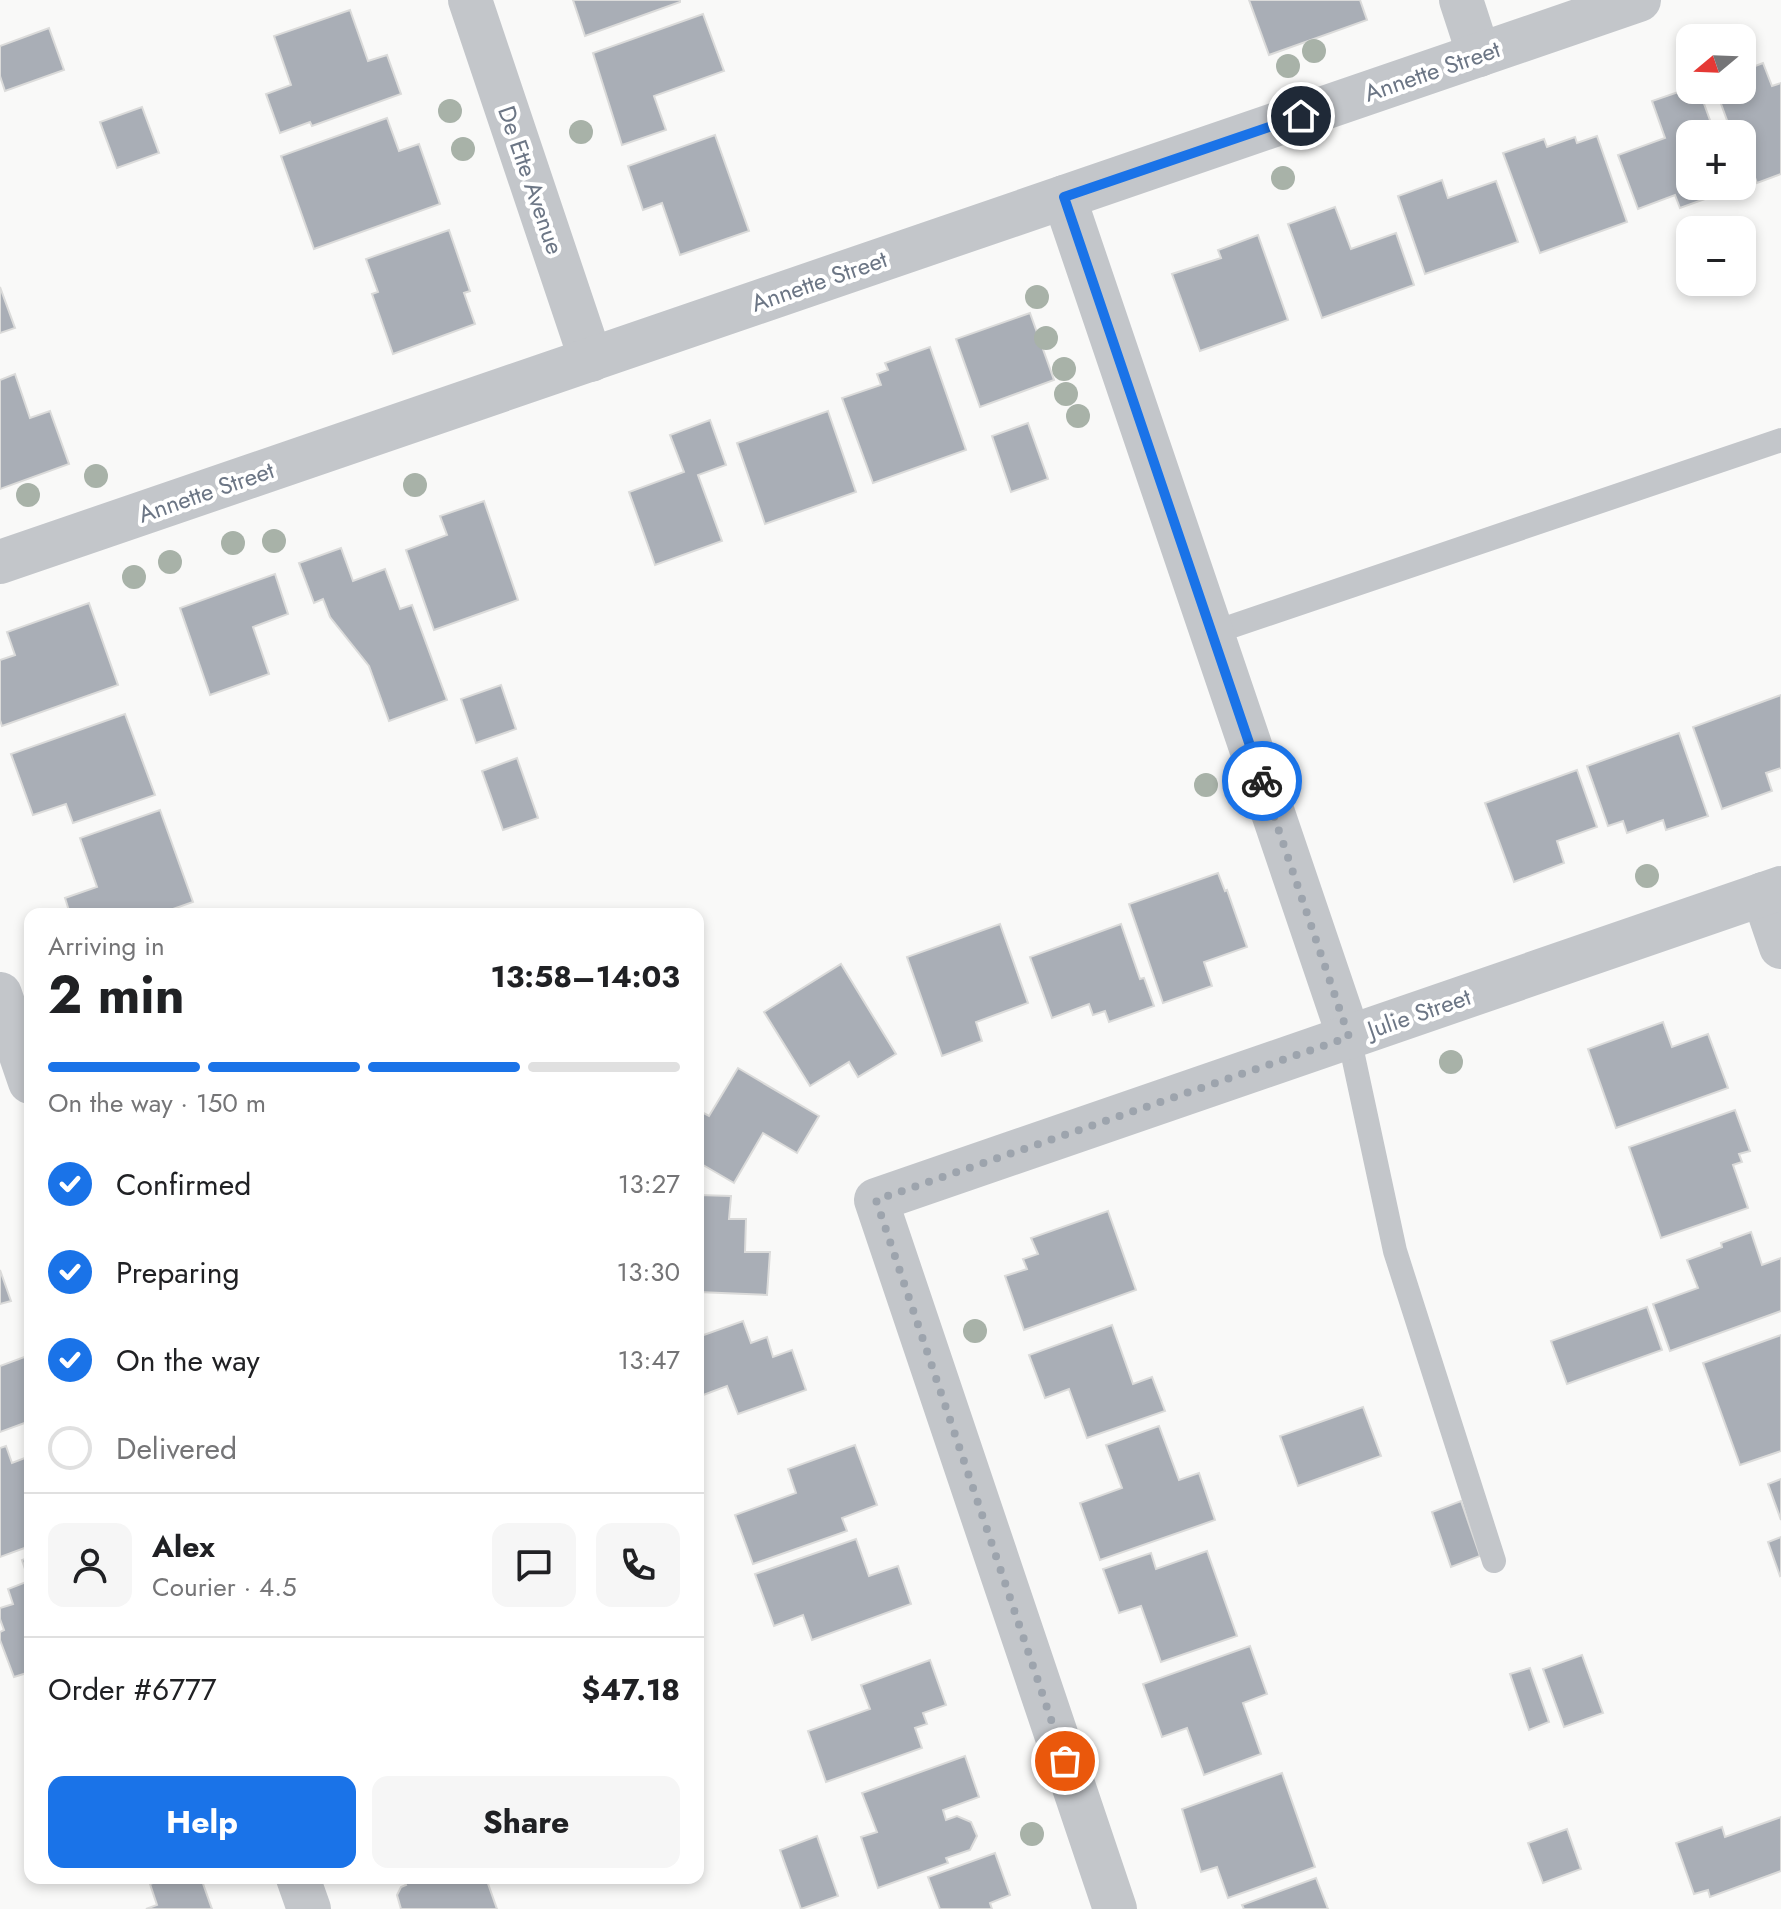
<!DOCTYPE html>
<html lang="en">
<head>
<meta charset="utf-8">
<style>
	body { margin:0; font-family:Jost,sans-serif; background:#f6f6f6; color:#202124; height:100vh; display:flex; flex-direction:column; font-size:30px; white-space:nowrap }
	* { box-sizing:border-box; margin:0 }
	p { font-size:26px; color:#757577 }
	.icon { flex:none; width:44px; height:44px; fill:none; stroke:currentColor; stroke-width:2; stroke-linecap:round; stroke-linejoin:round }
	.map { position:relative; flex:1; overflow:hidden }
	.panel { position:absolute; left:24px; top:908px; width:680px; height:976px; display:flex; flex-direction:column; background:#fff; border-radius:16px; box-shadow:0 4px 12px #0003 }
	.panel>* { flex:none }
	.needle { width:52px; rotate:251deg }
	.buttons { position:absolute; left:1676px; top:24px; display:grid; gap:16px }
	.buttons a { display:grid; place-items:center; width:80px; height:80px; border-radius:16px; background:#fff; box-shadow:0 4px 12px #0003; font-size:40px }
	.pin { position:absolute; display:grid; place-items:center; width:68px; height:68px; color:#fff; margin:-34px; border:4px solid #fff; border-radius:50%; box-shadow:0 2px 8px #0007 }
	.courier { position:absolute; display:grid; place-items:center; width:80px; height:80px; margin:-40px; border:6px solid #1a73e8; border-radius:50%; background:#fff; color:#222; box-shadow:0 2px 10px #0007 }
	.head em { font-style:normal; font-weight:700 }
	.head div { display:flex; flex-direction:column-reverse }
	.head { display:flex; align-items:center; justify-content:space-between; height:136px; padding:0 24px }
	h1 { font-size:52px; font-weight:700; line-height:60px }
	.bar { display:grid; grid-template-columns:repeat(4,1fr); gap:12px 8px; align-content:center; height:96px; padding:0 24px }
	.bar i { height:10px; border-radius:6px; background:#e0e0e0 }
	.bar .on { background:#1a73e8 }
	.bar p { grid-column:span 4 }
	.line { display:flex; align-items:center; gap:20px; padding:0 24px; border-top:2px solid #e0e0e0 }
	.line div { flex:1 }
	.round { display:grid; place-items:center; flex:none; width:84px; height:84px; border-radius:16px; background:#f6f6f6 }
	ol { padding:0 24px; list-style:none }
	li { display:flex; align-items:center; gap:24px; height:88px }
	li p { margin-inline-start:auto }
	li .icon { padding:8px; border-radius:50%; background:#1a73e8; color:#fff; stroke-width:4 }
	li:last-child { color:#757577 }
	li i { width:44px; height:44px; border:4px solid #e0e0e0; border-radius:50% }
	.action { display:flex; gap:16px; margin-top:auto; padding:16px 24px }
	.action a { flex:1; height:92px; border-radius:16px; background:#1a73e8; color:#fff; font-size:32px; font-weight:700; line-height:92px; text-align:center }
	.action a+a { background:#f6f6f6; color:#202124 }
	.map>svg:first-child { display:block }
	.building { fill:#a9aeb6; stroke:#dbdbda; stroke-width:2 }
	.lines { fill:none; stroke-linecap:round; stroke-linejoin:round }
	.lane { stroke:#c3c6ca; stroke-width:24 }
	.street { stroke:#c3c6ca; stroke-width:44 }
	.tree { fill:#a8b2a8 }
	.done { stroke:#9da4ad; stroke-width:8; stroke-dasharray:0 14.4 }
	.route { stroke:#1a73e8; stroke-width:10 }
	.labels { text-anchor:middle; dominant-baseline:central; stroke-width:8; stroke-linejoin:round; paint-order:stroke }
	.street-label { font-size:24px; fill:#6c7685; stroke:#fff }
</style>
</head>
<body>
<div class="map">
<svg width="1781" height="1909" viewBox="0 0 1781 1909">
	<rect width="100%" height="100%" fill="#f9f9f8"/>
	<!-- building -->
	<g class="building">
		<polygon points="573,0 680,0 680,2 585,36"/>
		<polygon points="1249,0 1360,0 1367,20 1269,55"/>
		<polygon points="350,10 368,61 387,55 401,94 312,126 310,122 280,133 266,94 291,85 274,36"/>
		<polygon points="703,14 724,71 654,96 666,130 622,145 593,53"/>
		<polygon points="49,28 64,70 5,91 0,76 0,46"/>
		<polygon points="1763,63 1772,86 1781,83 1781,174 1757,183 1748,159 1742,161 1742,134 1732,134 1716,90 1742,90 1742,71"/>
		<polygon points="1690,88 1690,90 1699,90 1715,134 1690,134 1690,186 1726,186 1727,191 1680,208 1675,195 1638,209 1618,155 1665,138 1652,101"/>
		<polygon points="142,107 159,153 117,168 100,122"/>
		<polygon points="387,118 399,151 419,144 440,204 314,249 281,156"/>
		<polygon points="715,135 749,231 680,255 662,203 643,210 628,166"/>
		<polygon points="1597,136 1627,222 1540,253 1503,153 1544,139 1547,147 1575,137 1577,143"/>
		<polygon points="1442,180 1448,198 1496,181 1518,242 1425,274 1398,196"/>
		<polygon points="1335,207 1351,249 1396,233 1414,285 1322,318 1288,224"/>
		<polygon points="449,230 470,291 464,293 475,324 393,354 372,294 378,292 366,259"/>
		<polygon points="1258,235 1288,320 1200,351 1172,274 1221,258 1218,250"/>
		<polygon points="0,287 15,328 0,333"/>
		<polygon points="1030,313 1054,380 980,407 956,339"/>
		<polygon points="930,347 966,450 873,483 842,398 881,385 877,374 888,370 885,363"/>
		<polygon points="15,374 30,418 50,411 69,464 0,489 0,380"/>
		<polygon points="828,411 856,492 765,524 737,443"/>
		<polygon points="710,420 726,465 698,475 722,541 655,565 629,492 684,472 670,435"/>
		<polygon points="1028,423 1048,479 1011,492 992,436"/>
		<polygon points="484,501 518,600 434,630 406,550 447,535 440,516"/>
		<polygon points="341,548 353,581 385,569 400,609 412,605 447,700 389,721 369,666 330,617 323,599 314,603 299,563"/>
		<polygon points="275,574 288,614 253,627 269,674 210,695 180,608"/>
		<polygon points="89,603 118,685 2,726 0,720 0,660 15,655 7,632"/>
		<polygon points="501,685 516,729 476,743 461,699"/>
		<polygon points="1781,695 1781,768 1766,773 1772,791 1722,809 1693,727"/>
		<polygon points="125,714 155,795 73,823 66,804 33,815 11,754"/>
		<polygon points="1679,733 1708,816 1666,830 1663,820 1627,833 1623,821 1608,826 1587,766"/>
		<polygon points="517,758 538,818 503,830 482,771"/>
		<polygon points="1577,770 1597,827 1557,841 1564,863 1514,882 1485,803"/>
		<polygon points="160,810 193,902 159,914 70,914 65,898 97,887 80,838"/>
		<polygon points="1218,873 1225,891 1227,890 1247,947 1204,962 1212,986 1163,1003 1129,904"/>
		<polygon points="1000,924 1028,1003 976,1022 982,1041 942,1056 907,957"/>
		<polygon points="1121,924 1140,979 1144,978 1154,1006 1109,1022 1105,1011 1093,1015 1089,1004 1052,1018 1030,957"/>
		<polygon points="841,964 896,1054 858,1077 849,1062 810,1086 764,1012"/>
		<polygon points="1663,1022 1672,1047 1708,1034 1728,1088 1616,1128 1588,1049"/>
		<polygon points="738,1068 819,1116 797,1153 763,1133 734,1183 698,1162 698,1110 709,1116"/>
		<polygon points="1735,1110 1750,1151 1739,1154 1742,1162 1733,1165 1748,1208 1661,1238 1629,1147"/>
		<polygon points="698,1195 731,1196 729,1219 746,1219 745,1252 770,1252 767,1295 698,1292"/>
		<polygon points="1108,1211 1136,1290 1024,1330 1005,1276 1027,1269 1023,1259 1038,1254 1031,1238"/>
		<polygon points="1751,1232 1762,1265 1781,1258 1781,1311 1670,1351 1653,1304 1698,1288 1687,1260 1722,1247 1721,1243"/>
		<polygon points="0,1270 11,1301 0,1304"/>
		<polygon points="1647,1307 1662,1350 1567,1384 1551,1341"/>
		<polygon points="743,1321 751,1343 767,1337 773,1357 792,1350 806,1390 738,1414 727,1386 698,1397 698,1337"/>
		<polygon points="1112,1325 1133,1384 1152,1377 1165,1411 1087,1438 1069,1389 1045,1398 1029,1355"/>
		<polygon points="1781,1335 1781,1451 1740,1465 1703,1363"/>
		<polygon points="27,1356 30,1365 30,1421 0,1432 0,1366"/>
		<polygon points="1363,1407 1381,1456 1298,1486 1280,1436"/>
		<polygon points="1159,1426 1179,1480 1199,1473 1215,1520 1100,1560 1080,1503 1122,1488 1106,1445"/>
		<polygon points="855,1445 877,1505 842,1518 847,1531 753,1564 735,1515 796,1493 788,1469"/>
		<polygon points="6,1446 12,1463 30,1456 30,1546 0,1557 0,1448"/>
		<polygon points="1781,1479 1781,1520 1768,1484"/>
		<polygon points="1461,1501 1480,1556 1451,1567 1432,1512"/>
		<polygon points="1781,1537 1781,1575 1780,1576 1768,1542"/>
		<polygon points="856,1539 869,1576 898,1566 911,1604 812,1640 803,1615 774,1626 755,1574"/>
		<polygon points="1207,1551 1237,1636 1161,1662 1141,1606 1119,1613 1103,1569 1151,1553 1156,1569"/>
		<polygon points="30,1557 30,1672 14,1677 0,1640 0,1632 4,1630 0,1619 0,1608 13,1604 8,1589 29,1581 22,1560"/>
		<polygon points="1250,1646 1267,1694 1243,1703 1261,1754 1204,1775 1187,1728 1162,1737 1143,1684"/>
		<polygon points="1582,1655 1603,1713 1564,1727 1543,1669"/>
		<polygon points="930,1660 946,1705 923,1713 927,1724 915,1728 922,1748 826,1782 808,1731 870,1709 861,1685"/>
		<polygon points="1530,1668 1549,1722 1529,1730 1510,1674"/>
		<polygon points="965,1756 979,1797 943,1810 946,1820 957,1816 971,1822 977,1836 970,1850 946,1858 948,1863 878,1888 861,1837 877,1832 862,1793"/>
		<polygon points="1282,1773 1315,1867 1228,1898 1217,1867 1201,1872 1182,1809"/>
		<polygon points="1781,1817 1781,1871 1710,1897 1708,1890 1694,1894 1676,1843 1722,1827 1725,1837"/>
		<polygon points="1567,1829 1581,1869 1543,1883 1528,1843"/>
		<polygon points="817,1836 838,1896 801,1909 780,1850"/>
		<polygon points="995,1853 1010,1895 990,1903 992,1909 940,1909 928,1877"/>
		<polygon points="167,1878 201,1878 212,1909 146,1909 157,1905 150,1884"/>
		<polygon points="395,1878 486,1878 497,1909 401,1909 397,1895 401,1887 406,1885 404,1881 400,1883"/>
		<polygon points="1316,1878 1328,1909 1244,1909 1242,1905"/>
	</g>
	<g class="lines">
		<!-- lane -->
		<g class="lane">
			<polyline points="1212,633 1781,440"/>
			<polyline points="1349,1037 1395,1251 1494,1561"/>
		</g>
		<!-- street -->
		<g class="street">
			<polyline points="470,0 591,360"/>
			<polyline points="1461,0 1479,55"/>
			<polyline points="1064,197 1349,1037"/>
			<polyline points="0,562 1639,0"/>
			<polyline points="1763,894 1781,947"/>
			<polyline points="0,994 30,1082"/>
			<polyline points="298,1878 309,1909"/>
			<polyline points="1115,1909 876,1200 1781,888"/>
		</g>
	</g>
	<!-- trees -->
	<g class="tree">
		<circle cx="1314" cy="51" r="12"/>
		<circle cx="1288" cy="66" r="12"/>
		<circle cx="450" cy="111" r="12"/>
		<circle cx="581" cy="132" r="12"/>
		<circle cx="463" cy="149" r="12"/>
		<circle cx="1283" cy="178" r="12"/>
		<circle cx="1037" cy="297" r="12"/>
		<circle cx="1046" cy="338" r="12"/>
		<circle cx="1064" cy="369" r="12"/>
		<circle cx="1066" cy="394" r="12"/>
		<circle cx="1078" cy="416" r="12"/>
		<circle cx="96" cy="476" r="12"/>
		<circle cx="415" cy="485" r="12"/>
		<circle cx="28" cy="495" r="12"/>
		<circle cx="274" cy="541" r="12"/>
		<circle cx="233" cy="543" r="12"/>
		<circle cx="170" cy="562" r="12"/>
		<circle cx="134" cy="577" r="12"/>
		<circle cx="1206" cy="785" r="12"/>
		<circle cx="1647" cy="876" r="12"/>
		<circle cx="1451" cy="1062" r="12"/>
		<circle cx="975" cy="1331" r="12"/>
		<circle cx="1032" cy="1834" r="12"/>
	</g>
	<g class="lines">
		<!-- done -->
		<polyline class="done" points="1065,1761 876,1200 1349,1037 1262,781"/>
		<!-- route -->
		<polyline class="route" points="1262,781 1064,197 1301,116"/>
	</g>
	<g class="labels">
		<!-- street labels -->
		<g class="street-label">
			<text transform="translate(1432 71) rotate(-19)">Annette Street</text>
			<text transform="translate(531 180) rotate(71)">De Ette Avenue</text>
			<text transform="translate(819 281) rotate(-19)">Annette Street</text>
			<text transform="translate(206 492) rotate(-19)">Annette Street</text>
			<text transform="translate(1419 1013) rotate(-19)">Julie Street</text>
		</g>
	</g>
</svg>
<div class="buttons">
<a><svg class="needle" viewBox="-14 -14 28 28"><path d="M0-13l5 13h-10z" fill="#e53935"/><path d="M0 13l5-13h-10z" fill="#757577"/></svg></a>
<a>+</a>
<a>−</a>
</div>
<div class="pin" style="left:1065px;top:1761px;background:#ea580c"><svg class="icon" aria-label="bag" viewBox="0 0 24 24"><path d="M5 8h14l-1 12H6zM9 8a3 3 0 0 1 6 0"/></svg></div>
<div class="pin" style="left:1301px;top:116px;background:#1f2937"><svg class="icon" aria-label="home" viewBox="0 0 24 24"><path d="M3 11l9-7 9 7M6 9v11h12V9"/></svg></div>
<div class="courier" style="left:1262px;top:781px"><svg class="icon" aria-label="bike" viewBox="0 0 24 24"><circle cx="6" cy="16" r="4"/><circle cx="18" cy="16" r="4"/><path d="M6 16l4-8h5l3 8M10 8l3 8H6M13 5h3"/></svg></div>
<section class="panel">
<div class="head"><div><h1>2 min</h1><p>Arriving in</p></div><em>13:58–14:03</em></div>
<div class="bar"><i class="on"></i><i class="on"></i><i class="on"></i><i></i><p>On the way · 150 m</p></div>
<ol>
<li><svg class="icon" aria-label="check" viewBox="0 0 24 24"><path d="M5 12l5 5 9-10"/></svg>Confirmed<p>13:27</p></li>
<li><svg class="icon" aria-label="check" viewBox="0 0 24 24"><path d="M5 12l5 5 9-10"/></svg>Preparing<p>13:30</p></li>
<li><svg class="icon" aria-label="check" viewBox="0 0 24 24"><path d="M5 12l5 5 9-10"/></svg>On the way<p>13:47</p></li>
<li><i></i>Delivered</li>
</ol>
<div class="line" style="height:144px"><a class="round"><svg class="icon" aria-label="person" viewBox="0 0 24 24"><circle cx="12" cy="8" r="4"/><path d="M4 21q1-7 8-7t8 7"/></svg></a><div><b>Alex</b><p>Courier · 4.5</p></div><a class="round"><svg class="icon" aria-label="chat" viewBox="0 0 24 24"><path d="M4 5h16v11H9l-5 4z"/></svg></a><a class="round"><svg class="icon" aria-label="phone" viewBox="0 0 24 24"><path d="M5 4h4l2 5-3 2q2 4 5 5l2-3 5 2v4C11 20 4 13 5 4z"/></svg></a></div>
<div class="line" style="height:104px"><div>Order #6777</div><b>$47.18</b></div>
<div class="action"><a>Help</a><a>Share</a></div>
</section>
</div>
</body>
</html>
